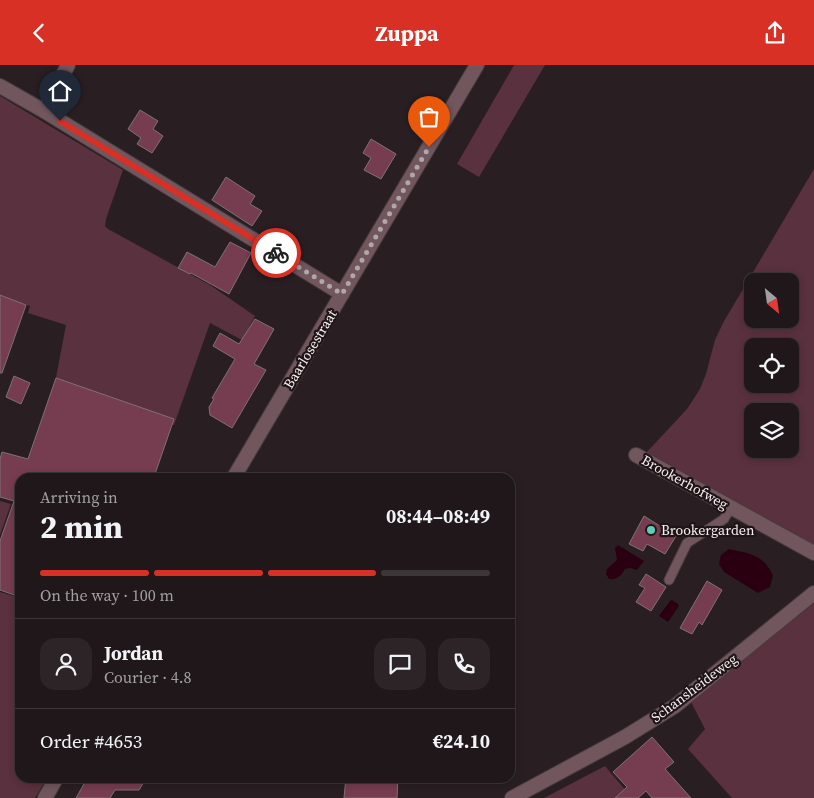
<!DOCTYPE html>
<html lang="en">
<head>
<meta charset="utf-8">
<style>
	body { margin:0; font-family:"Source Serif 4",serif; background:#2c2427; color:#f1f3f6; height:100vh; display:flex; flex-direction:column; font-size:19px; white-space:nowrap }
	* { box-sizing:border-box; margin:0 }
	p { font-size:16px; color:#a19fa2 }
	.icon { flex:none; width:28px; height:28px; fill:none; stroke:currentColor; stroke-width:2; stroke-linecap:round; stroke-linejoin:round }
	.map { position:relative; flex:1; overflow:hidden }
	.details { position:absolute; left:15px; top:408px; width:500px; height:310px; display:flex; flex-direction:column; background:#1f171a; border-radius:15px; box-shadow:0 2px 8px #0003,0 0 0 1px #3c3639 }
	.details>* { flex:none }
	.needle { width:32px; rotate:151deg }
	.fabs { position:absolute; left:744px; top:208px; display:grid; gap:10px }
	.fabs a { display:grid; place-items:center; width:55px; height:55px; border-radius:10px; background:#1f171a; box-shadow:0 2px 8px #0003,0 0 0 1px #3c3639; font-size:25px }
	.pin { position:absolute; display:grid; place-items:center; width:42px; height:42px; color:#fff; margin:-51px -21px; border-radius:50% 50% 50% 0; rotate:-45deg; box-shadow:0 0 5px #0007 }
	.pin .icon { rotate:45deg }
	.courier { position:absolute; display:grid; place-items:center; width:50px; height:50px; margin:-25px; border:4px solid #d93025; border-radius:50%; background:#fff; color:#222; box-shadow:0 1px 6px #0007 }
	.headline em { font-style:normal; font-weight:700 }
	.headline div { display:flex; flex-direction:column-reverse }
	.headline { display:flex; align-items:center; justify-content:space-between; height:85px; padding:0 25px }
	h1 { font-size:32px; font-weight:700; line-height:38px }
	.bar { display:grid; grid-template-columns:repeat(4,1fr); gap:8px 5px; align-content:center; height:60px; padding:0 25px }
	.bar i { height:6px; border-radius:4px; background:#3c3639 }
	.bar .current { background:#d93025 }
	.bar p { grid-column:span 4 }
	.line { display:flex; align-items:center; gap:12px; padding:0 25px; border-top:1px solid #3c3639 }
	.line div { flex:1 }
	.round { display:grid; place-items:center; flex:none; width:52px; height:52px; border-radius:15px; background:#2c2427 }
	header { display:flex; justify-content:space-between; align-items:center; height:65px; padding:0 25px; background:#d93025; color:#fff; font-size:22px; font-weight:700 }
	.map>svg:first-child { display:block }
	.green { fill:#5a313e; fill-rule:evenodd }
	.water { fill:#2a0010 }
	.building { fill:#763d50; stroke:#7e7174 }
	.lines { fill:none; stroke-linecap:round; stroke-linejoin:round }
	.service-casing { stroke:#463c3f; stroke-width:11 }
	.minor-casing { stroke:#463c3f; stroke-width:16 }
	.tertiary-casing { stroke:#463c3f; stroke-width:16 }
	.service { stroke:#71565d; stroke-width:9 }
	.minor { stroke:#71565d; stroke-width:14 }
	.tertiary { stroke:#71565d; stroke-width:14 }
	.done { stroke:#afa7a9; stroke-width:5; stroke-dasharray:0 9 }
	.route { stroke:#d93025; stroke-width:6 }
	.poi-dot { fill:#5cceba; stroke:#1f1518; stroke-width:2 }
	.labels { text-anchor:middle; dominant-baseline:central; stroke-width:4.5; stroke-linejoin:round; paint-order:stroke }
	.street-label { font-size:14px; fill:#f7f0f1; stroke:#1f1518 }
	.poi-label { font-size:14px; fill:#f7f0f1; stroke:#1f1518; text-anchor:start }
</style>
</head>
<body>
<header><svg class="icon" aria-label="back" viewBox="0 0 24 24"><path d="M15 5l-7 7 7 7"/></svg>Zuppa<svg class="icon" aria-label="share" viewBox="0 0 24 24"><path d="M12 15V3M7 8l5-5 5 5M5 13v7h14v-7"/></svg></header>
<div class="map">
<svg width="814" height="733" viewBox="0 0 814 733">
	<rect width="100%" height="100%" fill="#291f22"/>
	<!-- green -->
	<g class="green">
		<polygon points="514,0 545,0 479,112 457,99"/>
		<polygon points="0,31 123,105 106,154 105,161 108,164 210,220 255,251 242,275 210,258 174,360 55,318 66,260 28,248 30,241 0,231"/>
		<path d="M814,104V482L646,388L687,344L700,324L706,309L715,275L723,258ZM752,216H790V254H752ZM752,281H790V319H752ZM752,346H790V384H752Z"/>
		<polygon points="0,436 11,439 0,470"/>
		<polygon points="0,527 20,533 20,712 47,713 35,733 0,733"/>
		<polygon points="814,538 814,733 732,733 688,684 705,664 691,637"/>
		<polygon points="605,701 632,733 544,733"/>
	</g>
	<!-- water -->
	<g class="water">
		<path d="M618,480L644,496L637,505L630,503L625,504C621,511 617,515 609,514L606,509L607,504L617,495L615,483Z"/>
		<path d="M729,484C751,489 762,489 773,510L770,522L758,528L724,507L719,499L721,490Z"/>
		<polygon points="672,535 678,539 679,541 668,557 659,551 670,536"/>
	</g>
	<!-- building -->
	<g class="building">
		<polygon points="140,45 158,56 153,64 163,71 152,88 137,79 141,73 128,64"/>
		<polygon points="371,74 396,89 381,114 364,105 371,93 363,88"/>
		<polygon points="226,112 255,131 250,139 262,146 252,161 212,135"/>
		<polygon points="230,177 251,188 229,229 191,208 190,209 178,203 187,187 215,202"/>
		<polygon points="0,230 26,240 2,308 0,308"/>
		<polygon points="255,254 274,264 254,299 266,305 232,363 210,350 209,342 214,334 212,333 235,294 213,281 220,268 239,279"/>
		<polygon points="14,311 30,318 21,339 6,332"/>
		<polygon points="56,313 174,354 154,412 20,412 20,532 0,525 0,476 14,436 0,432 0,394 2,387 28,394"/>
		<polygon points="644,451 676,471 665,489 647,479 643,486 629,479"/>
		<polygon points="646,509 666,522 651,546 636,537 645,523 639,520"/>
		<polygon points="707,516 722,525 702,560 699,557 692,569 680,563"/>
		<polygon points="652,672 674,697 665,704 691,733 652,733 646,726 638,733 615,733 627,722 613,707"/>
		<polygon points="88,712 147,712 139,725 115,725 110,733 76,733"/>
		<polygon points="346,712 398,712 397,733 344,733"/>
	</g>
	<g class="lines">
		<!-- service casing -->
		<g class="service-casing">
			<polyline id="service" points="669,515 687,478 724,454 731,442"/>
		</g>
		<!-- minor casing -->
		<g class="minor-casing">
			<g id="minor">
				<polyline points="0,21 44,46 342,229"/>
				<polyline points="44,46 68,0"/>
				<polyline points="636,390 814,488"/>
				<polyline points="512,733 625,672 675,641 814,528"/>
			</g>
		</g>
		<!-- tertiary casing -->
		<g class="tertiary-casing">
			<g id="tertiary">
				<polyline points="234,412 477,0"/>
				<polyline points="45,733 57,712"/>
			</g>
		</g>
		<!-- service -->
		<use href="#service" class="service"/>
		<!-- minor -->
		<use href="#minor" class="minor"/>
		<!-- tertiary -->
		<use href="#tertiary" class="tertiary"/>
	</g>
	<g class="lines">
		<!-- done -->
		<polyline class="done" points="276,188 342,229 429,82"/>
		<!-- route -->
		<polyline class="route" points="60,56 276,188"/>
	</g>
	<!-- markers -->
	<circle class="poi-dot" cx="651" cy="465" r="5"/>
	<g class="labels">
		<!-- street labels -->
		<g class="street-label">
			<text transform="translate(310 284) rotate(-59)">Baarlosestraat</text>
			<text transform="translate(685 417) rotate(29)">Brookerhofweg</text>
			<text transform="translate(694 623) rotate(-37)">Schansheideweg</text>
		</g>
		<!-- poi labels -->
		<g class="poi-label">
			<text x="661" y="465">Brookergarden</text>
		</g>
	</g>
</svg>
<div class="fabs">
<a><svg class="needle" viewBox="-14 -14 28 28"><path d="M0-13l5 13h-10z" fill="#e53935"/><path d="M0 13l5-13h-10z" fill="#a19fa2"/></svg></a>
<a><svg class="icon" aria-label="locate" viewBox="0 0 24 24"><circle cx="12" cy="12" r="6"/><path d="M12 2v4M12 18v4M2 12h4M18 12h4"/></svg></a>
<a><svg class="icon" aria-label="layers" viewBox="0 0 24 24"><path d="M12 4l9 5-9 5-9-5zM3 14l9 5 9-5"/></svg></a>
</div>
<div class="pin" style="left:429px;top:82px;background:#ea580c"><svg class="icon" aria-label="bag" viewBox="0 0 24 24"><path d="M5 8h14l-1 12H6zM9 8a3 3 0 0 1 6 0"/></svg></div>
<div class="pin" style="left:60px;top:56px;background:#1f2937"><svg class="icon" aria-label="home" viewBox="0 0 24 24"><path d="M3 11l9-7 9 7M6 9v11h12V9"/></svg></div>
<div class="courier" style="left:276px;top:188px"><svg class="icon" aria-label="bike" viewBox="0 0 24 24"><circle cx="6" cy="16" r="4"/><circle cx="18" cy="16" r="4"/><path d="M6 16l4-8h5l3 8M10 8l3 8H6M13 5h3"/></svg></div>
<section class="details">
<div class="headline"><div><h1>2 min</h1><p>Arriving in</p></div><em>08:44–08:49</em></div>
<div class="bar"><i class="current"></i><i class="current"></i><i class="current"></i><i></i><p>On the way · 100 m</p></div>
<div class="line" style="height:90px"><a class="round"><svg class="icon" aria-label="person" viewBox="0 0 24 24"><circle cx="12" cy="8" r="4"/><path d="M4 21q1-7 8-7t8 7"/></svg></a><div><b>Jordan</b><p>Courier · 4.8</p></div><a class="round"><svg class="icon" aria-label="chat" viewBox="0 0 24 24"><path d="M4 5h16v11H9l-5 4z"/></svg></a><a class="round"><svg class="icon" aria-label="phone" viewBox="0 0 24 24"><path d="M5 4h4l2 5-3 2q2 4 5 5l2-3 5 2v4C11 20 4 13 5 4z"/></svg></a></div>
<div class="line" style="height:65px"><div>Order #4653</div><b>€24.10</b></div>
</section>
</div>
</body>
</html>
